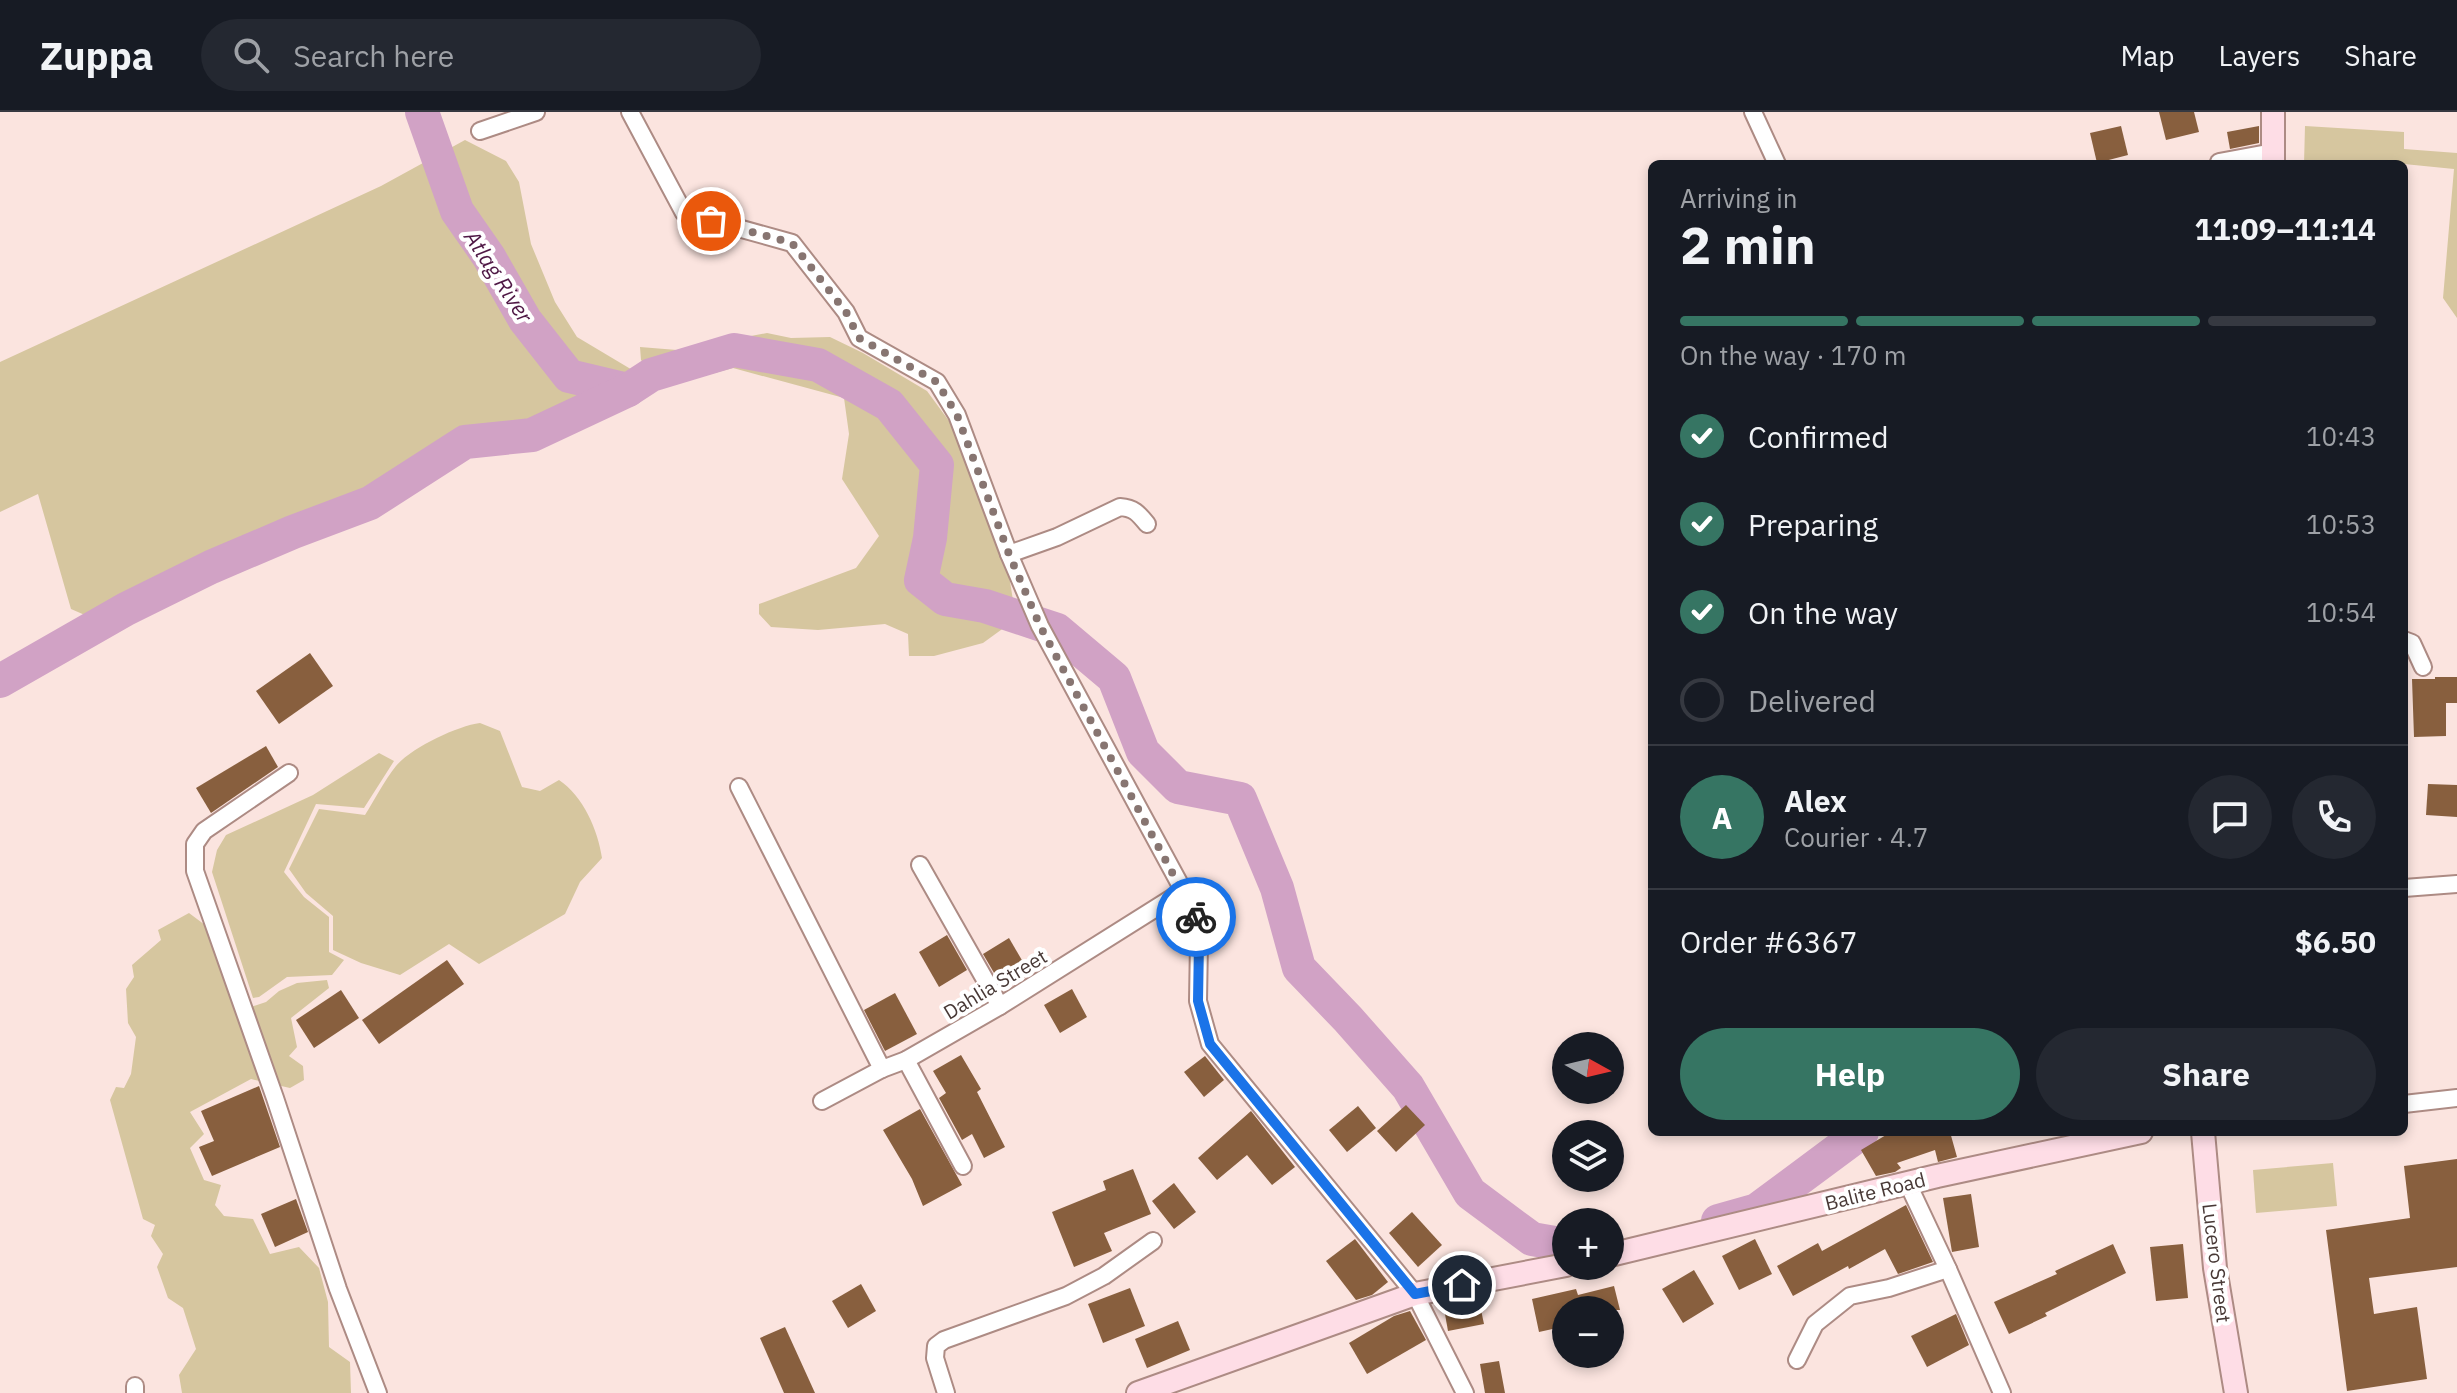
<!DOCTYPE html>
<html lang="en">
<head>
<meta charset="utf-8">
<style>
	body { margin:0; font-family:"IBM Plex Sans",sans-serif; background:#242831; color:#f1f3f6; height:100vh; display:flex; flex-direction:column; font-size:30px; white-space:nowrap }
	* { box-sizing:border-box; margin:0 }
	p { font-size:26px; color:#9ea1a6 }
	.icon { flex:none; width:44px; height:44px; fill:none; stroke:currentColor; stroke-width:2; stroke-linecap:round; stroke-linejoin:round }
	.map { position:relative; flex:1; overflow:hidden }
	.side { position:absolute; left:1648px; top:48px; width:760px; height:976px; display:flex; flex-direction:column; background:#171b24; border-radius:12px; box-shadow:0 4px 12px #0003 }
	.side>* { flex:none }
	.needle { width:52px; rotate:98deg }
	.fabs { position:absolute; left:1552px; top:920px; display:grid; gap:16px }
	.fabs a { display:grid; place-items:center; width:72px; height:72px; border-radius:50%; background:#171b24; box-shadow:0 4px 12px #0003; font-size:40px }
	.pin { position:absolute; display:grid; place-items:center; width:68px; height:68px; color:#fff; margin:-34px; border:4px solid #fff; border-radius:50%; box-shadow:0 2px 8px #0007 }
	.courier { position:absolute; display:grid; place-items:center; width:80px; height:80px; margin:-40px; border:6px solid #1a73e8; border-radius:50%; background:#fff; color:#222; box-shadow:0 2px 10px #0007 }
	.headline em { font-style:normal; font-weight:700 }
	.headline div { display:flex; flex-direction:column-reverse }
	.headline { display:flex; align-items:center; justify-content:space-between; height:136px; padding:0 32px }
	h1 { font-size:52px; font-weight:700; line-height:60px }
	.bar { display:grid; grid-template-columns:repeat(4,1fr); gap:12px 8px; align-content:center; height:96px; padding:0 32px }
	.bar i { height:10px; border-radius:6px; background:#363941 }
	.bar .current { background:#367563 }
	.bar p { grid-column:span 4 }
	.line { display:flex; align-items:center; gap:20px; padding:0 32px; border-top:2px solid #363941 }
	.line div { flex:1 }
	.round { display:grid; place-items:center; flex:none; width:84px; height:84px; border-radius:42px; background:#242831 }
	ol { padding:0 32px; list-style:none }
	li { display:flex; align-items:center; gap:24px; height:88px }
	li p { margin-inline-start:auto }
	li .icon { padding:8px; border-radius:50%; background:#367563; color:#fff; stroke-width:4 }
	li:last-child { color:#9ea1a6 }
	li i { width:44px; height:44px; border:4px solid #363941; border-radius:50% }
	.action { display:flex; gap:16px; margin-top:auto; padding:16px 32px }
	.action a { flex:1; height:92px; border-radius:48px; background:#367563; color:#fff; font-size:32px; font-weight:700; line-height:92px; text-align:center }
	.action a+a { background:#242831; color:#f1f3f6 }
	header { display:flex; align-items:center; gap:48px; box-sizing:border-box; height:112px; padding:0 40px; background:#171b24; border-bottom:2px solid #363941 }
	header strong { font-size:38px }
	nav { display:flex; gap:44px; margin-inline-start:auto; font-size:28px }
	.search { width:560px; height:72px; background:#242831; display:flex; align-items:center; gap:20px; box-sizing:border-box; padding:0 28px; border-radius:44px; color:#9ea1a6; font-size:30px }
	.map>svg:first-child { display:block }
	.green { fill:#d6c69f }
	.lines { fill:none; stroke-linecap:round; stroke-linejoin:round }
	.river { stroke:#d1a2c5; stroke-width:34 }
	.building { fill:#885f3e }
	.street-casing { stroke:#ad8b84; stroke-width:20 }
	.secondary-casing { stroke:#ad8b84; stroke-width:26 }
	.street { stroke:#fff; stroke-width:16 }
	.secondary { stroke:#fedde6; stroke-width:22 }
	.done { stroke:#877571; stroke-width:8; stroke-dasharray:0 14.4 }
	.route { stroke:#1a73e8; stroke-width:10 }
	.labels { text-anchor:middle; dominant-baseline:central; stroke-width:8; stroke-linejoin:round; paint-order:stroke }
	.street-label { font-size:20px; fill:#483936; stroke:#fff }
	.water-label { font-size:22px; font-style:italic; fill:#4f1845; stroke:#fff }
</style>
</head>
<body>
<header>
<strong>Zuppa</strong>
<div class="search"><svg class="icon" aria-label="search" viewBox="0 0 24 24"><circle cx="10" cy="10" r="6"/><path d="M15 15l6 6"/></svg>Search here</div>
<nav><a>Map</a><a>Layers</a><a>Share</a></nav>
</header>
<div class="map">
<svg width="2457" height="1281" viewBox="0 0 2457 1281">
	<rect width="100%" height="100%" fill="#fbe4df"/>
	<!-- green -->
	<g class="green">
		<polygon points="2305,14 2404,20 2404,37 2457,41 2457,206 2443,186 2454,57 2404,52 2304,52"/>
		<polygon points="465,28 506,49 519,70 531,132 555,190 577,225 634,259 647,277 544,332 474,342 117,517 71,497 38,382 0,400 0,250 381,74"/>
		<polygon points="767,221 791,226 830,225 863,241 927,279 949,309 999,432 1008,457 1016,507 983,531 934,544 909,544 908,522 885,512 818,518 771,515 759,502 759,492 856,456 879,424 842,367 849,322 844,286 733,256 674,272 670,267 661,269 641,248 640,235 677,238"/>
		<path d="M480,611L500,619L522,675L540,679L559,668C583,684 598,718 602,746L580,770L565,802L479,852L449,832L400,863L361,851L333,838V804L306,781L289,757L319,697L365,703C375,687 384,669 396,654C411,636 457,614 480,611Z"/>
		<polygon points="379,641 394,649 364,696 316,692 284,760 304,785 329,805 329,840 344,848 332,863 287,865 259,885 253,886 212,760 217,738 226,723 313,683"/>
		<polygon points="189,801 205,813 239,899 266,890 279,879 297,871 327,868 329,876 291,906 297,935 289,944 303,954 304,968 290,976 251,967 190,1000 204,1022 190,1036 204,1068 221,1073 215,1093 224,1104 253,1107 270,1142 299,1135 319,1156 328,1190 329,1235 350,1250 351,1281 182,1281 179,1263 196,1237 183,1196 168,1186 157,1155 163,1142 151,1124 155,1113 143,1107 110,988 116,975 124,976 131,962 136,925 128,911 126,877 134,865 132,853 161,828 158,818"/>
		<polygon points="2333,1051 2337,1094 2256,1101 2253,1058"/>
	</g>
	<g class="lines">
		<!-- river -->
		<g class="river">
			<polyline points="422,0 457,99 489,145 525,208 569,264 628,278"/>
			<polyline points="0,569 126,497 211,455 293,420 370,391 465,330 532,323 628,278 651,263 734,238 818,253 889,293 937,353 930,426 921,468 945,487 985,494 1057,518 1114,566 1143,640 1178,675 1240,687 1277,776 1299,856 1348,907 1408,975 1470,1081 1532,1127 1566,1133"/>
			<polyline points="1718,1109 1757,1098 1862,1020"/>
		</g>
	</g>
	<!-- building -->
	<g class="building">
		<polygon points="2159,0 2194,0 2199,20 2166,28"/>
		<polygon points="2121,14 2128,43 2097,51 2090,21"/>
		<polygon points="2259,14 2259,31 2230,37 2227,20"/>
		<polygon points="310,541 333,574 279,612 256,579"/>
		<polygon points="2435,565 2457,565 2457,591 2446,591 2446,624 2414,625 2412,567 2435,567"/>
		<polygon points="266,634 278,655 211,701 196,676"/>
		<polygon points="2428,672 2457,673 2457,705 2426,703"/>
		<polygon points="947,823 967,858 939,875 919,840"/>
		<polygon points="1009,826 1030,862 1004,878 983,842"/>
		<polygon points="447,848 464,872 379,932 362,908"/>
		<polygon points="1072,877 1087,905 1060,921 1044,893"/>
		<polygon points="341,878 359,906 314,936 296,908"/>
		<polygon points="895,881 917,922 885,939 864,898"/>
		<polygon points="961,943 981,977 977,980 1005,1035 984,1046 972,1022 962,1028 939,986 946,981 933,959"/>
		<polygon points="1205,944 1224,968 1204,985 1184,960"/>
		<polygon points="259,974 280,1035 212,1064 199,1035 214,1029 201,999"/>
		<polygon points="1406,993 1425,1013 1396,1040 1377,1019"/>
		<polygon points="1358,994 1376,1016 1347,1040 1329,1018"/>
		<polygon points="920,997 962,1073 923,1094 912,1067 883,1018"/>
		<polygon points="1251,999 1295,1055 1272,1073 1247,1043 1217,1068 1198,1046"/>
		<polygon points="1891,1020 1950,1020 1957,1045 1938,1050 1935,1038 1897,1051 1901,1056 1895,1060 1876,1064 1861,1038"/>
		<polygon points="2457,1047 2457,1155 2369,1166 2374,1202 2417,1195 2427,1267 2347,1279 2326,1118 2410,1106 2404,1054"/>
		<polygon points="1133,1057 1151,1102 1104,1121 1112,1139 1074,1155 1052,1100 1106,1078 1103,1069"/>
		<polygon points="1174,1071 1196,1100 1174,1117 1152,1089"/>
		<polygon points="1971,1082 1979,1135 1952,1140 1943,1086"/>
		<polygon points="296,1087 308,1120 275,1135 261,1102"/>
		<polygon points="1906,1093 1933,1150 1898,1162 1885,1137 1849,1157 1848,1154 1793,1184 1777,1154 1818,1131 1822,1139"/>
		<polygon points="1412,1100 1442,1133 1418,1155 1389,1121"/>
		<polygon points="1355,1127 1388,1170 1372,1183 1356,1188 1326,1149"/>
		<polygon points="1755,1127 1772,1162 1739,1178 1722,1144"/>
		<polygon points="2113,1132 2126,1161 2045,1201 2047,1204 2009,1222 1994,1190 2057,1162 2055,1159"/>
		<polygon points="2183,1132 2188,1186 2156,1189 2150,1135"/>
		<polygon points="1694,1158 1714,1192 1683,1211 1662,1177"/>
		<polygon points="861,1172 876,1199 848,1216 832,1189"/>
		<polygon points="1614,1174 1620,1198 1566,1198 1566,1214 1539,1220 1532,1187 1576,1177 1578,1183"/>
		<polygon points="1130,1176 1145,1214 1103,1231 1088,1192"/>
		<polygon points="1478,1184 1484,1212 1448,1219 1443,1191"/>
		<polygon points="1410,1199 1426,1228 1367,1262 1349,1231 1394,1204"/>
		<polygon points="1956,1202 1969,1233 1927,1255 1911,1224"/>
		<polygon points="1178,1209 1190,1238 1147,1256 1135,1227"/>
		<polygon points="785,1215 815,1281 784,1281 760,1226"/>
		<polygon points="1499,1249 1505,1281 1485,1281 1480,1252"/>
	</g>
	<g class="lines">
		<!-- street casing -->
		<g class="street-casing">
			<g id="street">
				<polyline points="630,0 684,101 792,131 846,200 859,226 937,270 957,303 1009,442 1040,514 1196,802 1199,830 1198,889 1210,932 1415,1182 1465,1281"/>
				<polyline points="1753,0 1777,52"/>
				<polyline points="480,19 536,0"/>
				<polyline points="2219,50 2273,40"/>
				<path d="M1009,442L1057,425L1120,395C1134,396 1138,401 1147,412"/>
				<polyline points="2404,528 2412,531 2423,555"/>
				<polyline points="289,661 204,719 195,732 195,759 275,986 338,1177 378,1281"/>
				<polyline points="739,675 882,957"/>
				<polyline points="920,753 1000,894"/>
				<polyline points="2404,776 2457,772"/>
				<polyline points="906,948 963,1054"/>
				<polyline points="822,989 882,957 906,948 1000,894 1183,779"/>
				<polyline points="2404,992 2457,986"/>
				<polyline points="1908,1072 1948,1157 2002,1281"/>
				<polyline points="1797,1248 1815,1212 1850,1184 1889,1176 1948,1157"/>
				<polyline points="135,1274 135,1281"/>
				<polyline points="946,1281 935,1246 936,1234 944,1228 1066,1184 1104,1164 1153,1129"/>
			</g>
		</g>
		<!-- secondary casing -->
		<g class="secondary-casing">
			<g id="secondary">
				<polyline points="2273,52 2273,0"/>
				<polyline points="2203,1020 2215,1156 2236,1281"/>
				<polyline points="1610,1143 1937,1064 2141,1020"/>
				<polyline points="1138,1281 1415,1182 1566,1153"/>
			</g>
		</g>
		<!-- street -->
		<use href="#street" class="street"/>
		<!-- secondary -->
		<use href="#secondary" class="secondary"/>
	</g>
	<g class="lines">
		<!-- done -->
		<polyline class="done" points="711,109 792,131 846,200 859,226 937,270 957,303 1009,442 1040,514 1196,805"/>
		<!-- route -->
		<polyline class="route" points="1196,805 1199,830 1198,889 1210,932 1415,1182 1462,1173"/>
	</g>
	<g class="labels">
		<!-- street labels -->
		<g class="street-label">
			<text transform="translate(995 872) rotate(-31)">Dahlia Street</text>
			<text transform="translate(1875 1079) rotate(-14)">Balite Road</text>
			<text transform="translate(2217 1151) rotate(83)">Lucero Street</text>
		</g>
		<!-- water labels -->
		<g class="water-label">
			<text transform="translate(499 164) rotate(57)">Atlag River</text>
		</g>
	</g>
</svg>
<div class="fabs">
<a><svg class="needle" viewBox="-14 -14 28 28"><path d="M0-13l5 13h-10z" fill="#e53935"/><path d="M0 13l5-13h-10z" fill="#9ea1a6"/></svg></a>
<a><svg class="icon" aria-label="layers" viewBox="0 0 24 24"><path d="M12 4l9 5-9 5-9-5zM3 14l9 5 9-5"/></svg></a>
<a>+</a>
<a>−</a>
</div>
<div class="pin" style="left:711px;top:109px;background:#ea580c"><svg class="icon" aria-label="bag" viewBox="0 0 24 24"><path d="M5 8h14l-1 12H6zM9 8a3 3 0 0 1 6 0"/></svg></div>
<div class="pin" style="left:1462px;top:1173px;background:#1f2937"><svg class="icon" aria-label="home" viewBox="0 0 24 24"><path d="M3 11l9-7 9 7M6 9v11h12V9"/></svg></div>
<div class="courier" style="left:1196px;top:805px"><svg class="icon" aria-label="bike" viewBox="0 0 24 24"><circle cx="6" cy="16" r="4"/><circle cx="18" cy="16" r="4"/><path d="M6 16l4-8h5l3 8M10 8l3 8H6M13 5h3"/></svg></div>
<section class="side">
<div class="headline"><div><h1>2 min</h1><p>Arriving in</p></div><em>11:09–11:14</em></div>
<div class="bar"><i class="current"></i><i class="current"></i><i class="current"></i><i></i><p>On the way · 170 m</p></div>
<ol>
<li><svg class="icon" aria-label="check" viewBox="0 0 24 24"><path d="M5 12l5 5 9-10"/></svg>Confirmed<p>10:43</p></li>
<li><svg class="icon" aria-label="check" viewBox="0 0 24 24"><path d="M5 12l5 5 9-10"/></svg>Preparing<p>10:53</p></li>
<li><svg class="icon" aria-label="check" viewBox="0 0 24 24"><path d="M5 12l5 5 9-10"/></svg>On the way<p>10:54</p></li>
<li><i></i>Delivered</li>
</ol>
<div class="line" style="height:144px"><b class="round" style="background:#367563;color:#fff">A</b><div><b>Alex</b><p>Courier · 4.7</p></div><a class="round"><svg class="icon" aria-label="chat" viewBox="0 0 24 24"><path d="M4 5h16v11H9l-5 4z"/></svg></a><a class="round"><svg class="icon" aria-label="phone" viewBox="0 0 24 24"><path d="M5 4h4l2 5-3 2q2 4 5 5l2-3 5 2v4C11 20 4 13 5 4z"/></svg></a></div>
<div class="line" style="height:104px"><div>Order #6367</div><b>$6.50</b></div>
<div class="action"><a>Help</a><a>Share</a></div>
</section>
</div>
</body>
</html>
